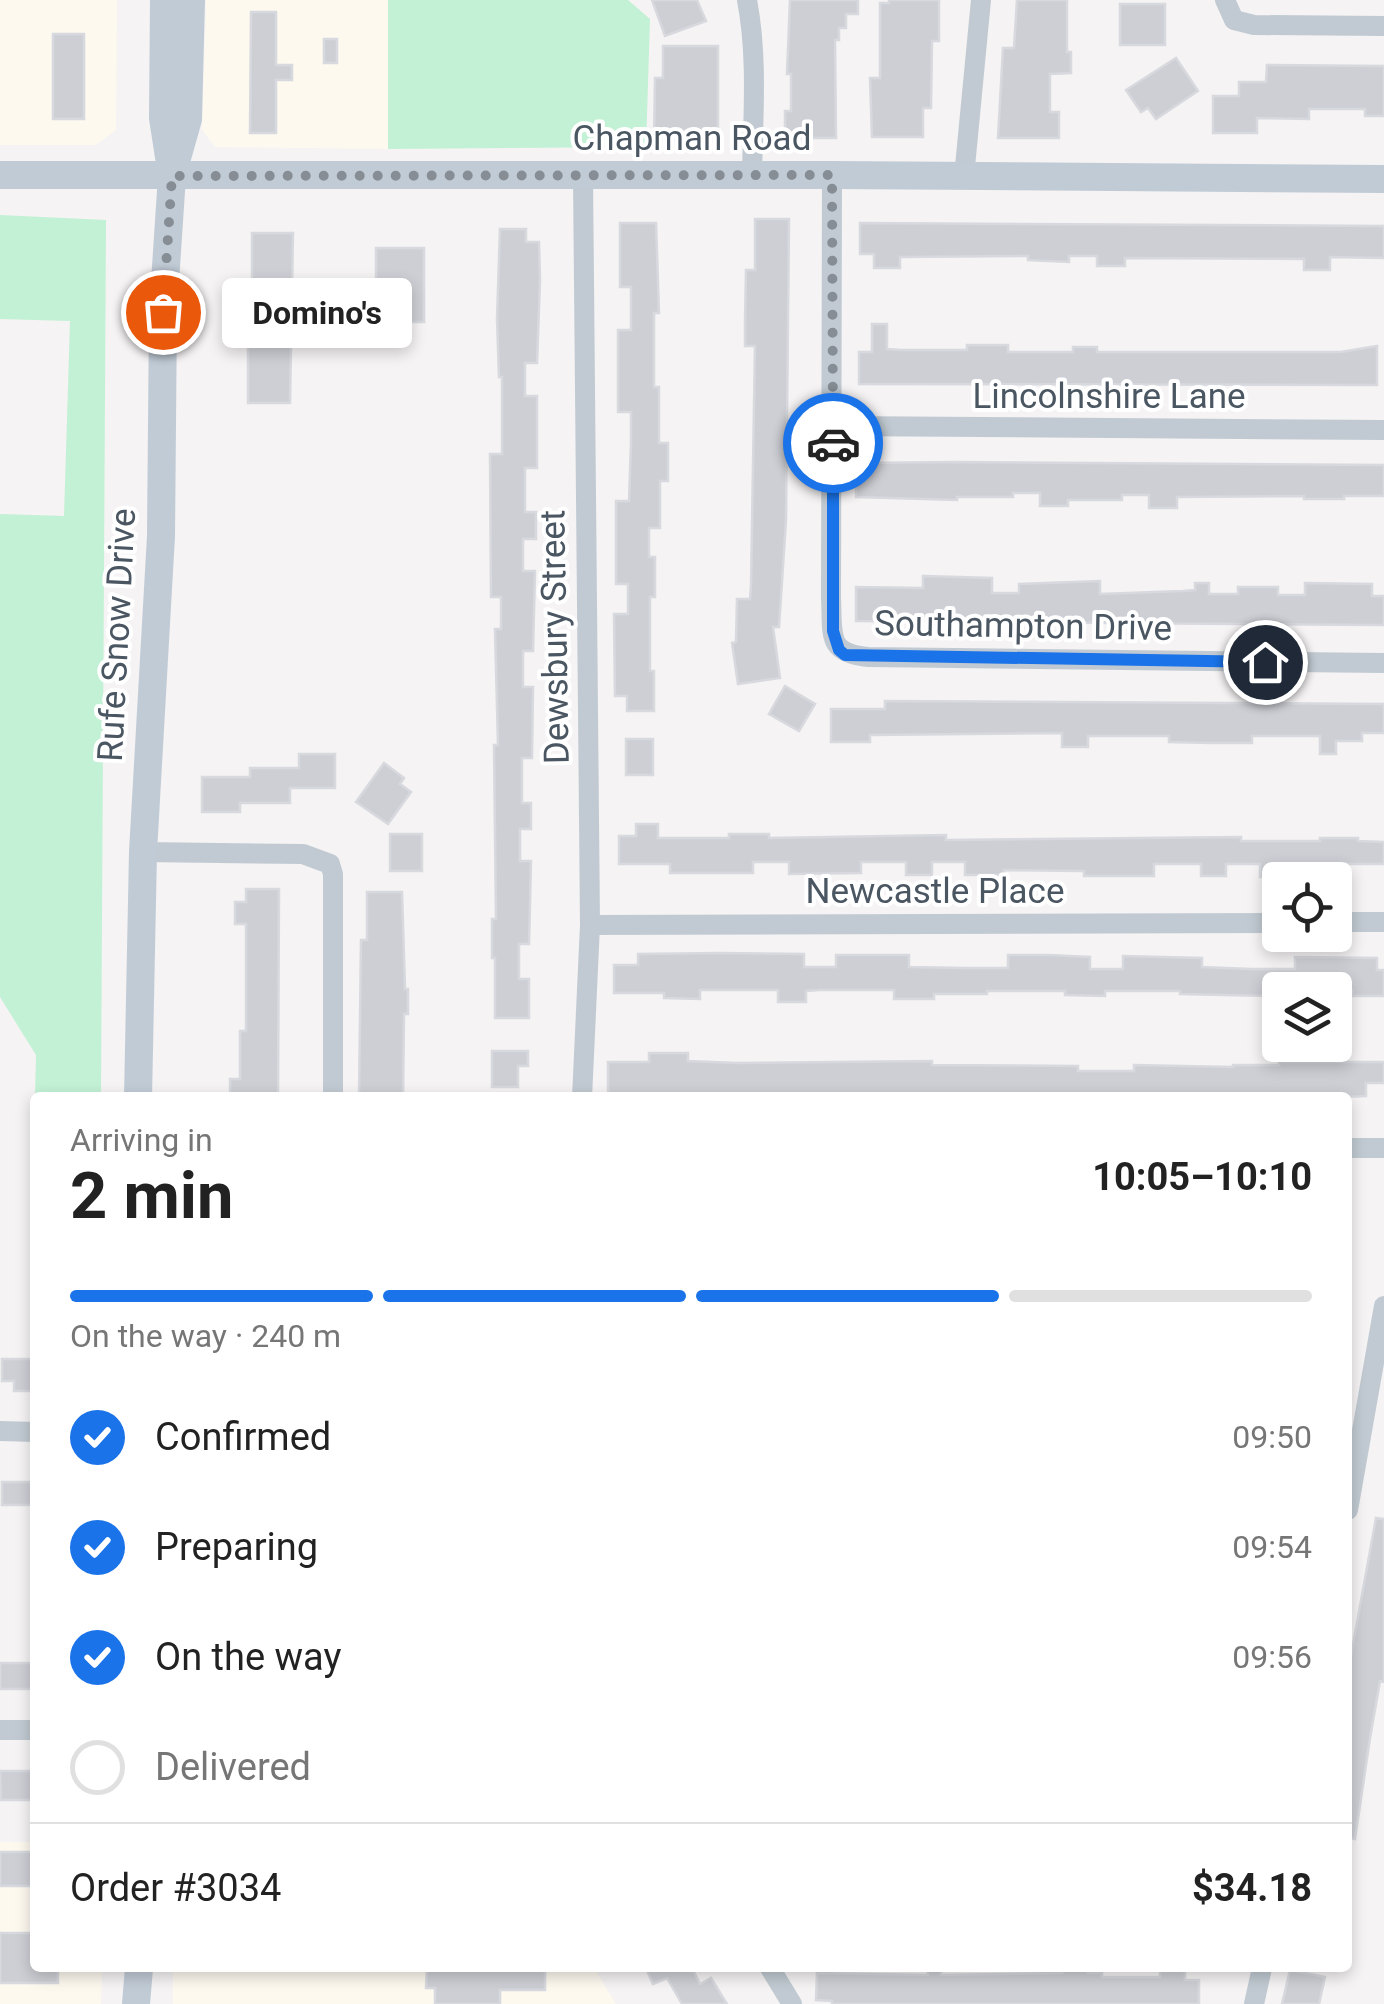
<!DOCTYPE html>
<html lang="en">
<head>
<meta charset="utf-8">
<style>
	body { margin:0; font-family:Roboto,sans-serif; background:#f6f6f6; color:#222; height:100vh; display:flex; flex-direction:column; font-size:38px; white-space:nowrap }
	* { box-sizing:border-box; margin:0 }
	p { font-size:32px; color:#767676 }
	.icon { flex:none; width:55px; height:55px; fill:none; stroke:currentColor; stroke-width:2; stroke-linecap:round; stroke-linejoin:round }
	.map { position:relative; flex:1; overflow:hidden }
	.side { position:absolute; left:30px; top:1092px; width:1322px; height:880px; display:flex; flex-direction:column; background:#fff; border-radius:10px; box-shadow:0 5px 15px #0003 }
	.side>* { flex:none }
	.controls { position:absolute; left:1262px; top:862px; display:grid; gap:20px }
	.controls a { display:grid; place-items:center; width:90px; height:90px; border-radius:10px; background:#fff; box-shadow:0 5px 15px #0003; font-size:50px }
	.pin { position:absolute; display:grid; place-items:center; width:85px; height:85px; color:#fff; margin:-42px; border:5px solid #fff; border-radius:50%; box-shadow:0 2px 10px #0007 }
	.courier { position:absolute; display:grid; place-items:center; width:100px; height:100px; margin:-50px; border:8px solid #1a73e8; border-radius:50%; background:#fff; color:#222; box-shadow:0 2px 12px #0007 }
	.bubble { position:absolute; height:70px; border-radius:10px; background:#fff; box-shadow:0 5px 15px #0003; font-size:32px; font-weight:700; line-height:70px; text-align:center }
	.summary em { font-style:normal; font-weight:700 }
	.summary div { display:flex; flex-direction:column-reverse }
	.summary { display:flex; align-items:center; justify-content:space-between; height:170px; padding:0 40px }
	h1 { font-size:65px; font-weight:700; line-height:75px }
	.bar { display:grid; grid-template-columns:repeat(4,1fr); gap:15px 10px; align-content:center; height:120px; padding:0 40px }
	.bar i { height:12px; border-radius:8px; background:#e0e0e0 }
	.bar .selected { background:#1a73e8 }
	.bar p { grid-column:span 4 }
	.line { display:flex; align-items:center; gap:25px; padding:0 40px; border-top:2px solid #e0e0e0 }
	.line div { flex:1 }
	ol { padding:0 40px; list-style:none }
	li { display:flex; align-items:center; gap:30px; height:110px }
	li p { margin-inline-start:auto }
	li .icon { padding:10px; border-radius:50%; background:#1a73e8; color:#fff; stroke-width:4 }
	li:last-child { color:#767676 }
	li i { width:55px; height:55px; border:5px solid #e0e0e0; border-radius:50% }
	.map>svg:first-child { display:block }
	.commercial { fill:#fdf9ef }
	.green { fill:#c3f1d5 }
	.building { fill:#cdcfd5; stroke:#d7d9de; stroke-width:2.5 }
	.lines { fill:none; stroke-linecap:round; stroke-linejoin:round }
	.street { stroke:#c1cad2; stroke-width:20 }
	.secondary { stroke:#c1cbd6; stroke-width:28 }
	.done { stroke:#868d94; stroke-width:10; stroke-dasharray:0 18 }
	.route { stroke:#1a73e8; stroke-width:12 }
	.labels { text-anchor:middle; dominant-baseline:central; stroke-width:8; stroke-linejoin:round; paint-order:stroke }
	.street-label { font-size:35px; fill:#4a5661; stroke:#fff }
</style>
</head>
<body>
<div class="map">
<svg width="1384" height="2004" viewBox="0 0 1384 2004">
	<rect width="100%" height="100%" fill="#f5f3f3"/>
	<!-- commercial -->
	<g class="commercial">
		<polygon points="0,0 117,0 116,130 96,145 0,145"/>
		<polygon points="206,0 388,0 388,149 215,147 202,130"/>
		<polygon points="0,1842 35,1842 35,1968 102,1968 101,2004 0,2004"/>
		<polygon points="173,1968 594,1968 616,2004 173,2004"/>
	</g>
	<!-- green -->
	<g class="green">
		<polygon points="388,0 628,0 650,19 646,147 388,149"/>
		<polygon points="0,215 106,220 101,1097 35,1097 36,1055 0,997 0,514 64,516 70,321 0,319"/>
	</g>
	<!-- building -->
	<g class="building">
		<polygon points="652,0 697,0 706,21 665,36"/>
		<polygon points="790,0 858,0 858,14 846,14 846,28 839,28 839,40 835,40 836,138 785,138 785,111 791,111 791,74 787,74"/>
		<polygon points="889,0 939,0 939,41 932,41 931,108 923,108 923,137 872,137 870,78 880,78 880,3 889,3"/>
		<polygon points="1017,0 1067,0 1067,52 1071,52 1071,73 1050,74 1050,112 1059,112 1059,138 998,138 1003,48 1014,48"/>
		<rect x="1120" y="4" width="45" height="41"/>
		<polygon points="251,12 276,12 276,65 292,65 292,80 276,80 276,133 250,133"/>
		<rect x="53" y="34" width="31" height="85"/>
		<rect x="324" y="39" width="13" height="24"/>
		<polygon points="663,46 718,46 718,142 654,142 655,78 663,78"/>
		<polygon points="1176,58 1198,91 1156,119 1148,108 1141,112 1126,90"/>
		<polygon points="1267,65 1384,66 1384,116 1365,116 1365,109 1309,109 1309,119 1257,118 1257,133 1213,133 1213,96 1239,96 1239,82 1266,82"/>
		<polygon points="755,219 789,219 786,520 779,627 773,627 780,678 738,684 732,643 736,642 737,599 750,599 751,586 755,346 745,346 745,322 746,270 755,270"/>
		<polygon points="620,223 656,223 659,313 654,313 654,387 659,387 659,443 668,443 668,481 660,481 660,528 649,528 649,557 655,557 655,597 650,597 650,671 654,671 654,711 627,711 627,696 615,696 614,614 628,614 628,584 616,584 616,501 629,501 631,443 631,412 618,412 618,330 631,330 631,287 620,287"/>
		<polygon points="860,223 1384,226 1384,258 1330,257 1330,270 1304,270 1304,259 1125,258 1125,266 1097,266 1097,256 1069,256 1069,262 1028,260 1028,256 900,257 900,268 874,268 874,254 860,254"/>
		<polygon points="500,229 526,229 526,242 539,242 540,280 537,363 525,363 525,396 537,396 537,468 525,468 525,512 536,512 536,539 523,539 523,571 535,571 533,651 523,651 523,687 533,687 532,758 522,758 522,803 531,803 531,829 520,829 520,861 531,861 529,944 519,944 519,979 529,979 529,1018 495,1018 495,958 492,958 492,919 496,919 494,745 498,745 495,629 501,629 501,597 491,597 490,454 502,454 502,377 499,377 497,319"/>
		<polygon points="252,233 293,233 290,403 248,403 248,281 252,281"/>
		<rect x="376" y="248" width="48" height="74"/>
		<polygon points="872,324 887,324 887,349 900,350 967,350 967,345 1008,345 1008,352 1073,352 1073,347 1097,347 1097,352 1341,352 1377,346 1377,385 859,384 859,352 872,352"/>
		<polygon points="957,462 1384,465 1384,496 1344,496 1344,499 1304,499 1304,496 1177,497 1177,508 1149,508 1149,495 1122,495 1122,500 1068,500 1068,506 1040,506 1040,493 1013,493 1013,497 957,497 957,500 856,497 856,463"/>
		<polygon points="923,576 992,578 992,593 1019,593 1019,584 1100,581 1100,594 1183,591 1195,590 1195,583 1209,583 1209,594 1238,594 1238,587 1278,587 1278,595 1305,595 1305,583 1372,584 1372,596 1384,596 1384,625 856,621 856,587 923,588"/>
		<polygon points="785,686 815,704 799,731 769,714"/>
		<polygon points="885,701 1384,704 1384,733 1362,733 1362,741 1336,741 1336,754 1320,754 1320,736 1252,736 1252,743 1212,743 1169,742 1169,736 1088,736 1088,747 1062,747 1062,733 870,735 870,742 831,742 831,709 885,709"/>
		<rect x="626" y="739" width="27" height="36"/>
		<polygon points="299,754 335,754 335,788 290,788 290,803 240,803 240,812 202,812 202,777 250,777 250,768 299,768"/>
		<polygon points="384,763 404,778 400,784 411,792 388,824 356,802"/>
		<polygon points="636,824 658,824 658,838 729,838 729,834 769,834 769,838 946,835 946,840 1241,837 1241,841 1320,841 1320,838 1358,838 1358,841 1384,842 1384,864 1344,864 1344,876 1300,877 1260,877 1260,864 1226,864 1226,876 1201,876 1201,864 1154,864 1154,876 1084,876 1084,871 1004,870 1004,875 965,875 965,862 932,862 932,875 906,875 906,862 861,862 861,873 789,874 789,862 753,862 753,873 670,873 670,864 619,864 619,836 636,836"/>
		<rect x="390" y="834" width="32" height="37"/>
		<polygon points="246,889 279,889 278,1098 230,1098 230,1079 240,1079 240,1031 246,1031 246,924 235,924 235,902 246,902"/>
		<polygon points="367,892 402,892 405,989 408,989 408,1014 404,1014 403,1098 359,1098 361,940 367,940"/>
		<polygon points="721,953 804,954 804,967 836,967 836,955 909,955 909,967 963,968 1008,968 1008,955 1048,955 1090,957 1090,969 1123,969 1123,956 1202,958 1202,967 1250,969 1295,969 1295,957 1377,958 1377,970 1384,970 1384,996 1352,996 1352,990 1273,990 1273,996 1180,994 1180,991 1105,991 1105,996 1065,995 1065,991 987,991 987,994 934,994 934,999 894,999 894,990 819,990 806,991 806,1002 778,1002 778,990 700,990 700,999 664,998 664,993 614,993 614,965 638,965 638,954"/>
		<polygon points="492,1051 528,1051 528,1066 518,1066 518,1087 492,1087"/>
		<polygon points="649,1053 688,1053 688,1061 736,1063 932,1061 932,1065 1078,1066 1078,1071 1134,1071 1134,1065 1233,1067 1233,1065 1279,1065 1279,1062 1384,1062 1384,1083 1366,1083 1366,1096 1318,1098 608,1096 608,1062 649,1062"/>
		<polygon points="2,1359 35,1359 35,1391 14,1391 14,1381 2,1381"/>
		<rect x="2" y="1482" width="33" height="23"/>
		<polygon points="1376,1518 1384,1519 1384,1682 1380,1681 1370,1738 1355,1839 1348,1838 1348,1672"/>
		<rect x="0" y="1663" width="35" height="26"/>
		<polygon points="0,1771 35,1771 35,1800 1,1800"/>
		<rect x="0" y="1852" width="35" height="34"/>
		<polygon points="0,1933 35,1933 35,1968 58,1968 58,1983 0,1983"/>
		<polygon points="427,1968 545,1968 545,1990 500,1990 500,2004 435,2004 435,1988 426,1988"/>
		<polygon points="646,1968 692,1968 700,1984 711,1978 727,2004 682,2004 667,1978 653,1984"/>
		<polygon points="927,1968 941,1968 941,1975 1062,1973 1062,1968 1088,1968 1088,1973 1102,1973 1102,1977 1160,1977 1160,1968 1185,1968 1185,1980 1199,1980 1199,2004 832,2004 832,2001 816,2000 817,1973 928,1975"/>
		<polygon points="1290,1970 1325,1977 1319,2004 1282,2004"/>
	</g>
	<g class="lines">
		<!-- street -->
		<g class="street">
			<path d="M747,0C758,57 753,117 752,175"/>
			<polyline points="1225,0 1234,20 1254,25 1384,26"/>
			<path d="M832,175L831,598C833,635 826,653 868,657L1384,663"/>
			<polyline points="964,177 981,0"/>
			<polyline points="833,426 1384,430"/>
			<polyline points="143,852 303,854 330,864 333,874 333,1098"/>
			<polyline points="1335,922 1384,922"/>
			<polyline points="590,925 1280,923"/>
			<polyline points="582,1098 590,925 583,176"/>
			<polyline points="1348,1148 1384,1148"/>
			<polyline points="0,1431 35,1432"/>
			<polyline points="1348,1510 1384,1306"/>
			<polyline points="0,1730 35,1730"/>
			<polyline points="770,1968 792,2004"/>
			<polyline points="1254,2004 1262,1968"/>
		</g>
		<!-- secondary -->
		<g class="secondary">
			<polyline points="175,165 188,119 191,0"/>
			<polyline points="0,175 832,175 1384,179"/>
			<polyline points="138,1098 143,852 161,536 163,312 172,176 163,118 164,0"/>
			<polyline points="136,2004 139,1968"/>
		</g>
	</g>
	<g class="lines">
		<!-- done -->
		<polyline class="done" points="163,312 172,176 832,175 833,443"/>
		<!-- route -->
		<polyline class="route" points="833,443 833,631 839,650 845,655 1265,662"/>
	</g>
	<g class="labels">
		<!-- street labels -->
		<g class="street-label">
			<text x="692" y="138">Chapman Road</text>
			<text x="1109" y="396">Lincolnshire Lane</text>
			<text transform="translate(1023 626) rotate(1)">Southampton Drive</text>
			<text transform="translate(117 635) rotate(-87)">Rufe Snow Drive</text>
			<text transform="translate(555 637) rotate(-91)">Dewsbury Street</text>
			<text x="935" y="891">Newcastle Place</text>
		</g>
	</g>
</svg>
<div class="controls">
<a><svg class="icon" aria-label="locate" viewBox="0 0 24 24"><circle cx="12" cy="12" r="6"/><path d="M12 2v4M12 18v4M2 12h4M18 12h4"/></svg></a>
<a><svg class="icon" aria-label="layers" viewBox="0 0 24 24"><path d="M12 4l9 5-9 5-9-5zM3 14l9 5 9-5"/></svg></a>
</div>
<div class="pin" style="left:163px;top:312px;background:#ea580c"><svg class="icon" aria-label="bag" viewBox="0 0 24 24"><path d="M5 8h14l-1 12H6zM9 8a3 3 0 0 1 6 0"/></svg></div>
<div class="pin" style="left:1265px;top:662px;background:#1f2937"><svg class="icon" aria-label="home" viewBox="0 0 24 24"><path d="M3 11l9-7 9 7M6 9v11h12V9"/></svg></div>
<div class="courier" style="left:833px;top:443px"><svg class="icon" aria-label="car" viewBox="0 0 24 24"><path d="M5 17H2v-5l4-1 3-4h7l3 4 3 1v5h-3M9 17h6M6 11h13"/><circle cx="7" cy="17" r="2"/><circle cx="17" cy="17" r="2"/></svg></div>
<div class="bubble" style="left:222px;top:278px;width:190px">Domino's</div>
<section class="side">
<div class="summary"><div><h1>2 min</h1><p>Arriving in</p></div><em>10:05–10:10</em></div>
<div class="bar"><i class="selected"></i><i class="selected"></i><i class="selected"></i><i></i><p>On the way · 240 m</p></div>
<ol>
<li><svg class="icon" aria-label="check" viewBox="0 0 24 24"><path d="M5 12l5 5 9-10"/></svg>Confirmed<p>09:50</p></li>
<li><svg class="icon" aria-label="check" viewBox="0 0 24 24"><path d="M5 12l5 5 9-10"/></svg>Preparing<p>09:54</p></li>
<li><svg class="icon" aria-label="check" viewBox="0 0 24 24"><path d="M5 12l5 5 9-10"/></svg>On the way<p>09:56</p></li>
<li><i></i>Delivered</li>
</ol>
<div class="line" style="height:130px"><div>Order #3034</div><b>$34.18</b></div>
</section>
</div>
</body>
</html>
